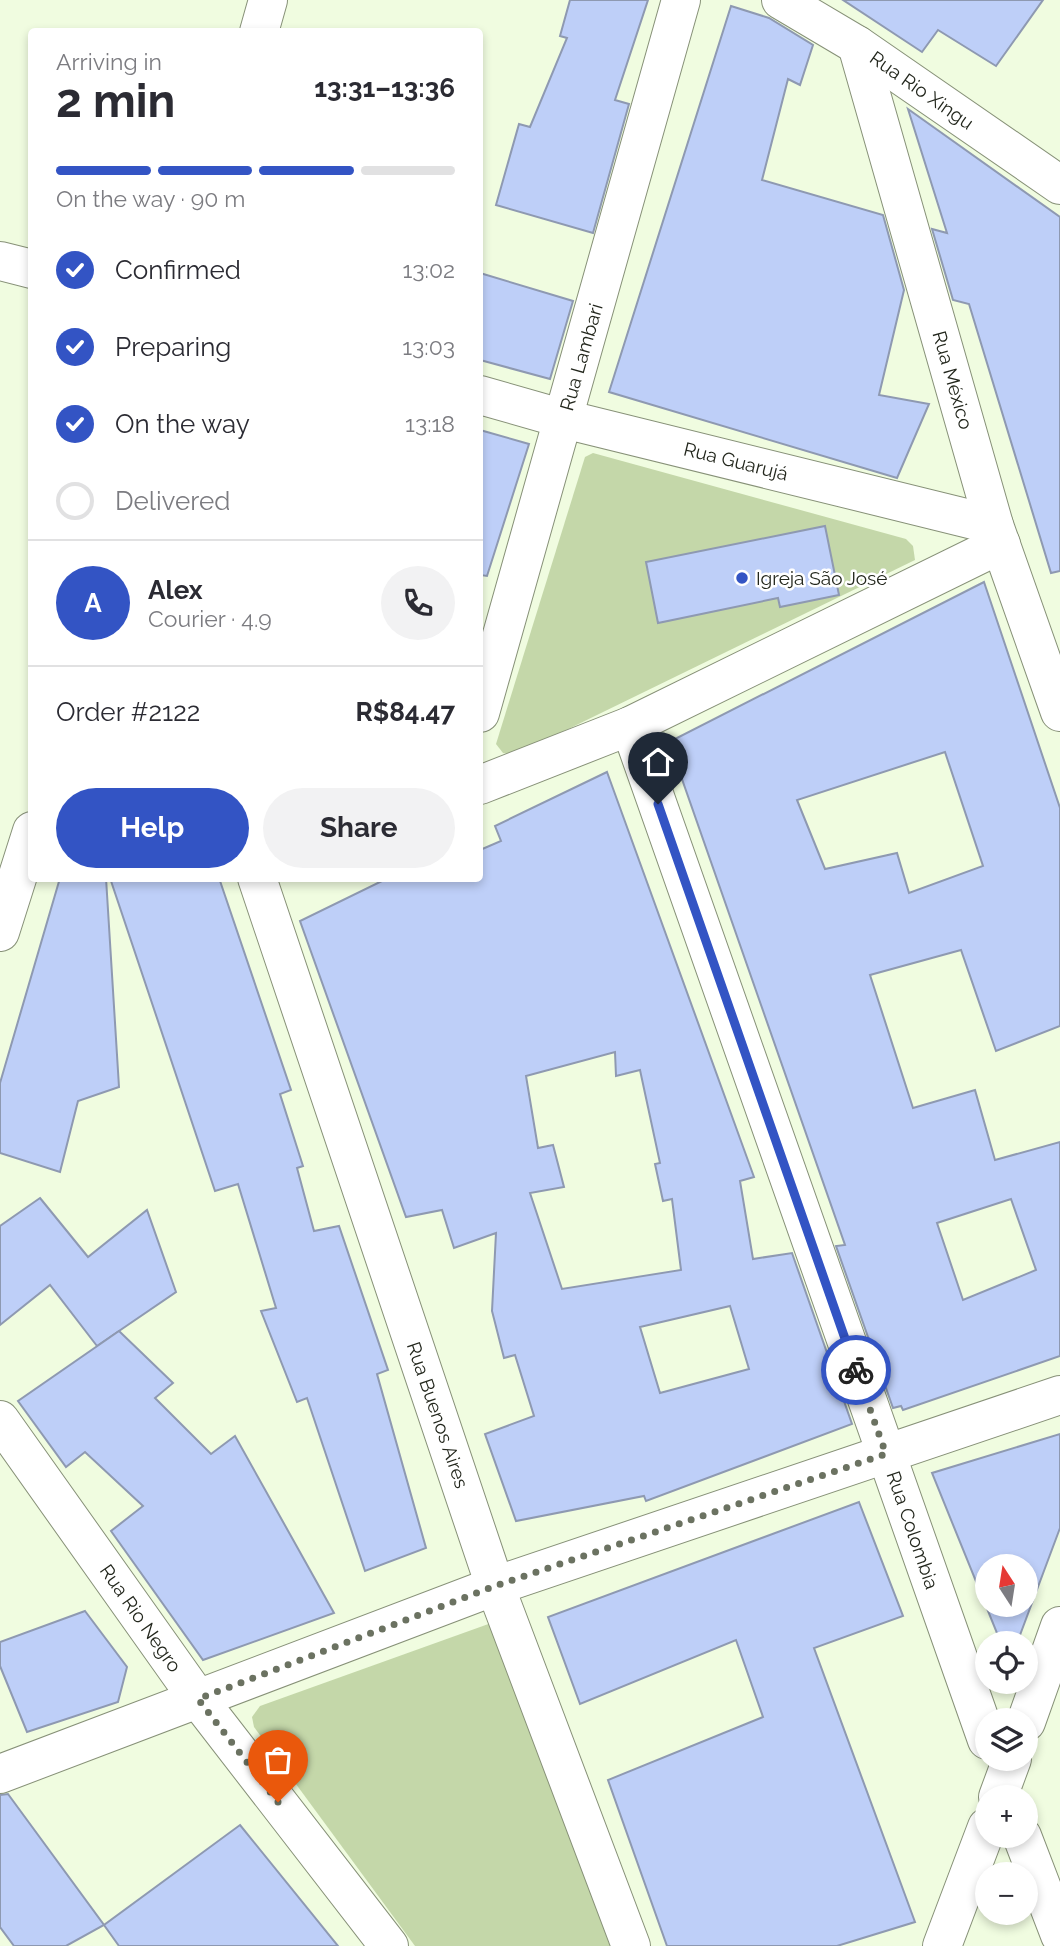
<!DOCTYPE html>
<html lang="en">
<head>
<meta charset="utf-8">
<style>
	body { margin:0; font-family:Raleway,sans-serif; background:#f2f2f3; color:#2b2b33; height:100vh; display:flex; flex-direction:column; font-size:26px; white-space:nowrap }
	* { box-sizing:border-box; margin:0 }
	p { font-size:23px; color:#7c7c81 }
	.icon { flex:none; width:38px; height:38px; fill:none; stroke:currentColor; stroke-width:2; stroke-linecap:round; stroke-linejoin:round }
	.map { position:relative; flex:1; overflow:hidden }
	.panel { position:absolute; left:28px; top:28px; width:455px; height:854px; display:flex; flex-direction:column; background:#fff; border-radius:7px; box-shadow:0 4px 10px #0003 }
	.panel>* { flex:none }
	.needle { width:46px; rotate:348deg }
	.controls { position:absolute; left:975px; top:1554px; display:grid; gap:14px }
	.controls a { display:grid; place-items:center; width:63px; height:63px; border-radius:50%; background:#fff; box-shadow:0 4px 10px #0003; font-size:35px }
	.pin { position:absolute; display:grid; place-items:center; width:60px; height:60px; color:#fff; margin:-72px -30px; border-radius:50% 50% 50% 0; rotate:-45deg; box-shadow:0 0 7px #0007 }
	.pin .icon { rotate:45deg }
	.courier { position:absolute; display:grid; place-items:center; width:70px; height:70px; margin:-35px; border:5px solid #3354c4; border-radius:50%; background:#fff; color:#222; box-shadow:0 2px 9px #0007 }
	.headline em { font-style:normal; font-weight:700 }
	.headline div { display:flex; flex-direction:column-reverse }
	.headline { display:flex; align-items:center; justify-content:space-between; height:119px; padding:0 28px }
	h1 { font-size:46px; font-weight:700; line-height:52px }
	.bar { display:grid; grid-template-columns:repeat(4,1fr); gap:10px 7px; align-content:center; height:84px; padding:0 28px }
	.bar i { height:9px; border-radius:5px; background:#e1e1e2 }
	.bar .on { background:#3354c4 }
	.bar p { grid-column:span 4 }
	.line { display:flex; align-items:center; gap:18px; padding:0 28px; border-top:2px solid #e1e1e2 }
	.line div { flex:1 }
	.round { display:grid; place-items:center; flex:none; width:74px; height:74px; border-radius:37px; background:#f2f2f3 }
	ol { padding:0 28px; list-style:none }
	li { display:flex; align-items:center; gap:21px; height:77px }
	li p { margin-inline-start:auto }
	li .icon { padding:7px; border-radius:50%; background:#3354c4; color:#fff; stroke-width:4 }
	li:last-child { color:#7c7c81 }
	li i { width:38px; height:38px; border:4px solid #e1e1e2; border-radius:50% }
	.action { display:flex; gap:14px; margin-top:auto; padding:14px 28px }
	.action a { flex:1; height:80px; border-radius:42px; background:#3354c4; color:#fff; font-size:28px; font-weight:700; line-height:80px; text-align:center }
	.action a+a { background:#f2f2f3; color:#2b2b33 }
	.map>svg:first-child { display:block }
	.green { fill:#c4d7a9 }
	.building { fill:#becff8; stroke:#8e99b1; stroke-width:2; fill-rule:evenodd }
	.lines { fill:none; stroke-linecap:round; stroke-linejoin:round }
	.minor-casing { stroke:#879178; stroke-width:40 }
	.minor { stroke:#fff; stroke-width:38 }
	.done { stroke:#6b7261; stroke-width:7; stroke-dasharray:0 12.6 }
	.route { stroke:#3354c4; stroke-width:9 }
	.poi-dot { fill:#3354c4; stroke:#fff; stroke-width:2.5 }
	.labels { text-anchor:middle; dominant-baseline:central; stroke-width:5; stroke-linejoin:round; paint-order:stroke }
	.street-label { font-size:19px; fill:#23271d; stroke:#fff }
	.poi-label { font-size:19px; fill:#23271d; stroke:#fff; text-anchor:start }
</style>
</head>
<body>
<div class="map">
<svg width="1060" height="1946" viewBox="0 0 1060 1946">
	<rect width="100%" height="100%" fill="#f0fce0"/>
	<!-- green -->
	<g class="green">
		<polygon points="593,453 906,539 913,546 915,560 515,755 503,753 496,744 585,457"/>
		<polygon points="494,1622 610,1946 415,1946 254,1727 252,1717 260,1706"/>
	</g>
	<!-- building -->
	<g class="building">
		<polygon points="570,0 648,0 615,100 629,104 593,233 496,205 519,124 530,127 567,38 560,36"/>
		<polygon points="843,0 1043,0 996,66 938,30 922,52"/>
		<polygon points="731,6 769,18 813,45 800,85 788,79 762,180 883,215 904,290 879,395 929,404 897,478 609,392"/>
		<polygon points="908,109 1060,217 1060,571 1051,573 969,304 953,300 932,229 947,233"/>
		<polygon points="480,273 573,301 550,379 480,360"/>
		<polygon points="480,430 529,444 487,576 480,575"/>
		<polygon points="825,526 839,595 780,607 778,598 658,623 646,562"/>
		<path d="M984,582L1060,808V1026L996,1051L961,950L870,975L913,1108L975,1090L995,1160L1060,1142V1356L903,1410L901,1406L893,1408L836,1246L845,1245L669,742ZM945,752L983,866L909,893L897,853L825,869L797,800ZM1011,1199L1036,1270L963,1300L937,1223Z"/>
		<path d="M607,772L754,1177L740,1181L753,1259L792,1253L852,1424L646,1501L644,1496L516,1521L485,1434L534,1416L515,1355L504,1358L492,1311L496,1233L454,1248L442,1210L406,1217L300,921L388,878H480V850L501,841L495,826ZM615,1052L616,1076L640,1070L660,1163L655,1164L663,1201L672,1199L681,1270L562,1289L530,1193L564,1187L553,1145L538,1148L526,1076ZM730,1306L749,1369L660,1393L640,1327Z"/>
		<polygon points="60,878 106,878 119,1087 78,1101 60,1172 0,1153 0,1083"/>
		<polygon points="110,878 219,878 291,1090 280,1094 303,1166 297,1168 314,1231 339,1226 388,1370 377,1374 426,1548 365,1571 307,1398 297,1402 261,1311 276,1308 238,1184 215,1191"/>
		<polygon points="40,1198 88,1257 147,1210 176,1292 97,1346 50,1285 0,1325 0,1226"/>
		<polygon points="119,1331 173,1383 155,1398 211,1454 235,1436 334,1613 203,1660 111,1531 143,1506 85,1452 66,1467 18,1401"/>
		<path d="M1060,1434V1528L1017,1643H1001L932,1473ZM987,1566H1026V1605H987Z"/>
		<polygon points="859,1502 903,1616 814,1648 915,1922 837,1946 667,1946 608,1780 763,1717 736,1640 580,1704 548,1617"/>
		<polygon points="85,1611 127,1667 118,1702 27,1732 0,1666 0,1642"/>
		<polygon points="8,1794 104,1925 66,1946 14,1946 0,1927 0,1795"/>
		<polygon points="240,1825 338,1946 119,1946 104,1925"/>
	</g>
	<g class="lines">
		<!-- minor casing -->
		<g class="minor-casing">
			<g id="minor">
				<polyline points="781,0 857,45 1060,185"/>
				<polyline points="259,32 268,0"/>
				<polyline points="857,45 994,525 1060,712"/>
				<polyline points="0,261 32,269"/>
				<polyline points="480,395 564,419 994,525"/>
				<polyline points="480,713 681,0"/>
				<polyline points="630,726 987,1740"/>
				<polyline points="480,785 630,726 1001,544"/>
				<polyline points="257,878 495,1586 631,1946"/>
				<polyline points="0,932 32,831"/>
				<polyline points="0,1420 198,1699 389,1946"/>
				<polyline points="1026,1722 1060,1626"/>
				<polyline points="0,1774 495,1586 1060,1395"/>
				<polyline points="998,1797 1012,1759"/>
				<polyline points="1022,1836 1060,1935"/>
				<polyline points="942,1946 987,1827"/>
			</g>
		</g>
		<!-- minor -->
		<use href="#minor" class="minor"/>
	</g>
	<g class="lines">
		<!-- done -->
		<polyline class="done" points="278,1802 198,1699 495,1586 886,1454 856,1370"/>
		<!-- route -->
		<polyline class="route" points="658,804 856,1370"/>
	</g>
	<!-- markers -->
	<circle class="poi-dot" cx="742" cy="578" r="7"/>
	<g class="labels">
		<!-- street labels -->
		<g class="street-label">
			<text transform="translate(922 90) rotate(35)">Rua Rio Xingu</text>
			<text transform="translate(581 357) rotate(-74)">Rua Lambari</text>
			<text transform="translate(953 380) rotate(74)">Rua México</text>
			<text transform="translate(736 461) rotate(14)">Rua Guarujá</text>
			<text transform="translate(438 1415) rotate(71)">Rua Buenos Aires</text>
			<text transform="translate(913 1530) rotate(71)">Rua Colombia</text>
			<text transform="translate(141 1618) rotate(55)">Rua Rio Negro</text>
		</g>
		<!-- poi labels -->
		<g class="poi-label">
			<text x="756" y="578">Igreja São José</text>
		</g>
	</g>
</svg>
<div class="controls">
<a><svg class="needle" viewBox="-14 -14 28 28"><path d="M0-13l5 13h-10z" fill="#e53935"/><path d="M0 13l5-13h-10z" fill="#7c7c81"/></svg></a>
<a><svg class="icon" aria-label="locate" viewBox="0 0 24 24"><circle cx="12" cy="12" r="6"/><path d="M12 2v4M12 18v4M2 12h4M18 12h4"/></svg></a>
<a><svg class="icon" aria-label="layers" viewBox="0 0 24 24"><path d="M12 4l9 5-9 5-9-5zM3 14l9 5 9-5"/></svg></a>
<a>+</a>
<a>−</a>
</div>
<div class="pin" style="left:278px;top:1802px;background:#ea580c"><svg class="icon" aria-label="bag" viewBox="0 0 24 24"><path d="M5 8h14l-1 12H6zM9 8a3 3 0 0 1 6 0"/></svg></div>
<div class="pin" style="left:658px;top:804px;background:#1f2937"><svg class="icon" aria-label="home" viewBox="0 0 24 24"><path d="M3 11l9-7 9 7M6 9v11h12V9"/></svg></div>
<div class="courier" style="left:856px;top:1370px"><svg class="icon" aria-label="bike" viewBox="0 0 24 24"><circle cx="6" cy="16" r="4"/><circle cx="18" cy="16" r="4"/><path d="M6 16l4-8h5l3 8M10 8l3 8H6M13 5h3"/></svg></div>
<section class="panel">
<div class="headline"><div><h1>2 min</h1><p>Arriving in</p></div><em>13:31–13:36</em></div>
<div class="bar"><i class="on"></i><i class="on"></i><i class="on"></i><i></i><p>On the way · 90 m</p></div>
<ol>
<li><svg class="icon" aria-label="check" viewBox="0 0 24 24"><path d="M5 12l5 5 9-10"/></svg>Confirmed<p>13:02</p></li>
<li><svg class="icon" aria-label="check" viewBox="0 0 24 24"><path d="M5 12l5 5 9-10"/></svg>Preparing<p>13:03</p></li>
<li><svg class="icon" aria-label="check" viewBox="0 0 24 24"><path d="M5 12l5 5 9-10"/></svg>On the way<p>13:18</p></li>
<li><i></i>Delivered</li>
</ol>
<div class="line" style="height:126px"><b class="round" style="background:#3354c4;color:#fff">A</b><div><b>Alex</b><p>Courier · 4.9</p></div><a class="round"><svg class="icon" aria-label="phone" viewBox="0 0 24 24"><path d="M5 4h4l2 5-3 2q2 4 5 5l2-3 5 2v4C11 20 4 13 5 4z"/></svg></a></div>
<div class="line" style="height:91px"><div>Order #2122</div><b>R$84.47</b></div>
<div class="action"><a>Help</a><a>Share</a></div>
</section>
</div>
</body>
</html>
